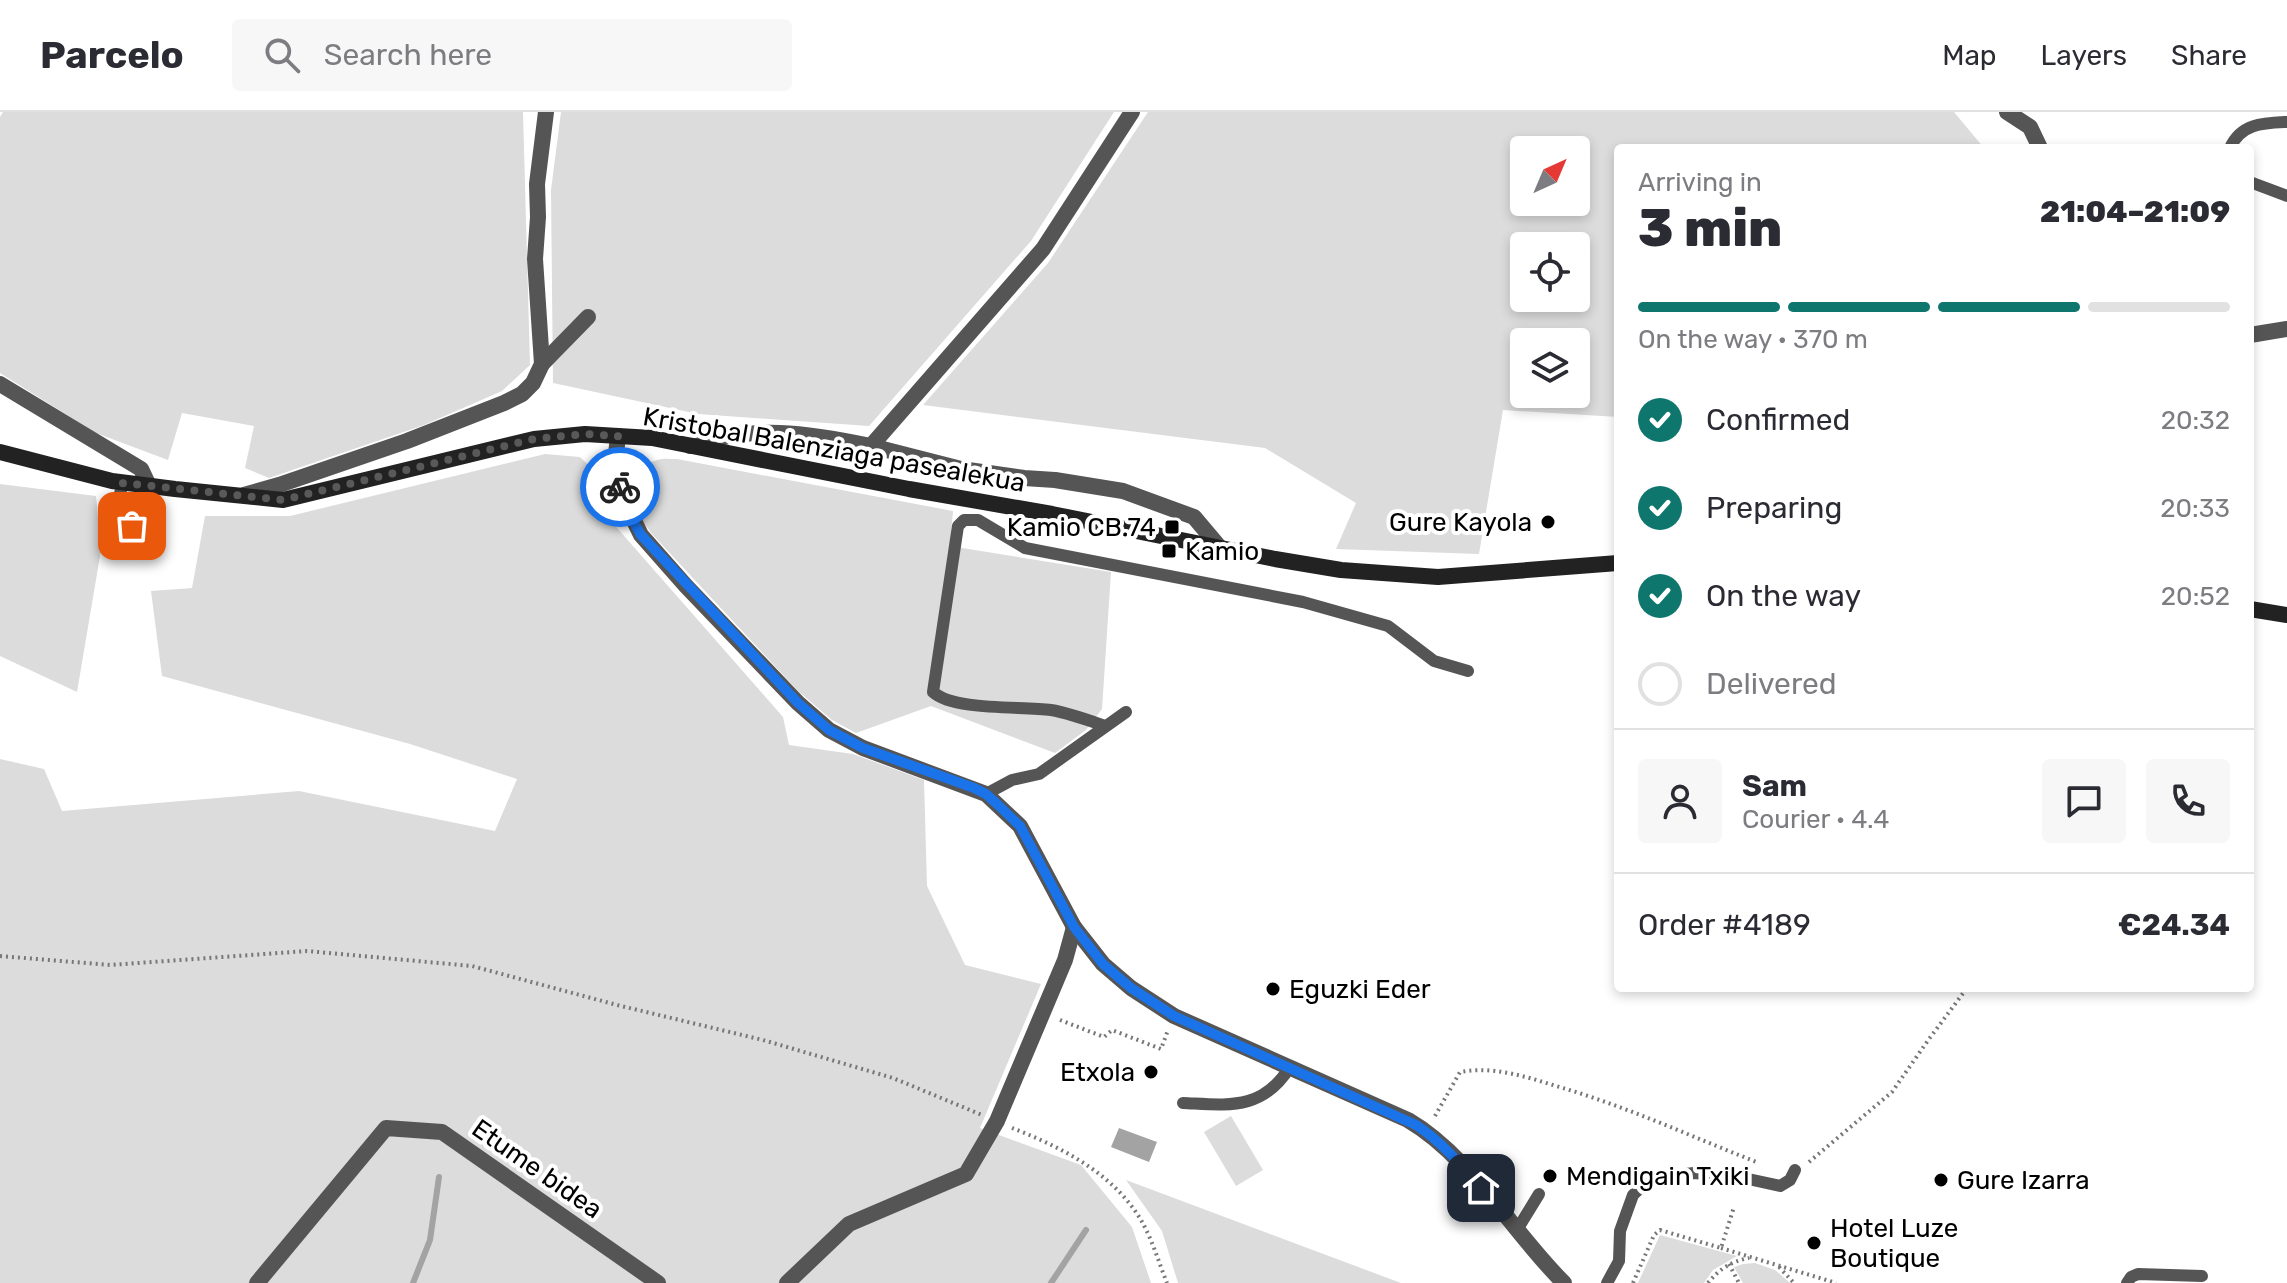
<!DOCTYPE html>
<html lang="en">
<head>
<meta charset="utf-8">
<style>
	body { margin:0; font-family:Rubik,sans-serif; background:#f7f7f7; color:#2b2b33; height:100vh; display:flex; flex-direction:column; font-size:30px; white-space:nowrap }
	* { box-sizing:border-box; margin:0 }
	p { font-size:26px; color:#7c7c81 }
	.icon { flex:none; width:44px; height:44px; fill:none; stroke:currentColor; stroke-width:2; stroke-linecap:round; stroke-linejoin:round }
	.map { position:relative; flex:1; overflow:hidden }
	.details { position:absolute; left:1614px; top:32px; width:640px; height:848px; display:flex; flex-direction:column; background:#fff; border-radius:8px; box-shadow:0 4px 12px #0003 }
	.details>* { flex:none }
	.needle { width:52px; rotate:44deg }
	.buttons { position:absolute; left:1510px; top:24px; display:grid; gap:16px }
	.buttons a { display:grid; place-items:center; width:80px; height:80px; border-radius:8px; background:#fff; box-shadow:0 4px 12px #0003; font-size:40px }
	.pin { position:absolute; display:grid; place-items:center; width:68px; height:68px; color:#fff; margin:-34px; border-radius:16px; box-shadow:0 4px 12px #0006 }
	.courier { position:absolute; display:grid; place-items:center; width:80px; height:80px; margin:-40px; border:6px solid #1a73e8; border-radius:50%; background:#fff; color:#222; box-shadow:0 2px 10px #0007 }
	.overview em { font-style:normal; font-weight:800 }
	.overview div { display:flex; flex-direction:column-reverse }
	.overview { display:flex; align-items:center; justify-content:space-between; height:136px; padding:0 24px }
	h1 { font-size:52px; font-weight:800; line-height:60px }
	.bar { display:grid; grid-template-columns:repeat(4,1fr); gap:12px 8px; align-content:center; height:96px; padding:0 24px }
	.bar i { height:10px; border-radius:6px; background:#e1e1e2 }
	.bar .selected { background:#0f766e }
	.bar p { grid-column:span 4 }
	.line { display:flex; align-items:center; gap:20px; padding:0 24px; border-top:2px solid #e1e1e2 }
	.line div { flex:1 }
	.round { display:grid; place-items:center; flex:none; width:84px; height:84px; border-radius:8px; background:#f7f7f7 }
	ol { padding:0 24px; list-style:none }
	li { display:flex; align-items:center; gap:24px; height:88px }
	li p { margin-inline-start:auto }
	li .icon { padding:8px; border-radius:50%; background:#0f766e; color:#fff; stroke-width:4 }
	li:last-child { color:#7c7c81 }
	li i { width:44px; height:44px; border:4px solid #e1e1e2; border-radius:50% }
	header { display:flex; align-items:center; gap:48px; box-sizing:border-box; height:112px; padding:0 40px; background:#fff; border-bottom:2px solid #e1e1e2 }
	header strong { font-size:38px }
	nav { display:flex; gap:44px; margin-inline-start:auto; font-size:28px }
	.search { width:560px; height:72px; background:#f7f7f7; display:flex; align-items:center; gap:20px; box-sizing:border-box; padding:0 28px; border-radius:8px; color:#7c7c81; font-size:30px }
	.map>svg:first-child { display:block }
	.green { fill:#dcdcdc; fill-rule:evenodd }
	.water { fill:#a3a3a3 }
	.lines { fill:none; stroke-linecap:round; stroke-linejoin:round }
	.stream { stroke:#a3a3a3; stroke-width:6 }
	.path { stroke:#777; stroke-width:4; stroke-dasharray:2 4; stroke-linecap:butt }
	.lane { stroke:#555; stroke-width:12 }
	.street { stroke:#555; stroke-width:16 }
	.secondary { stroke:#222; stroke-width:16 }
	.done { stroke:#595959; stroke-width:8; stroke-dasharray:0 14.4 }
	.route { stroke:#1a73e8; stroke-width:10 }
	.poi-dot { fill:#000; stroke:#fff; stroke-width:3 }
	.labels { text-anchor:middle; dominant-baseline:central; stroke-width:8; stroke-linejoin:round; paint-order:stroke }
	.street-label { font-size:26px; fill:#000; stroke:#fff }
	.poi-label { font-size:26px; fill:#000; stroke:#fff; text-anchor:start }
</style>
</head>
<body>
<header>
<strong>Parcelo</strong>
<div class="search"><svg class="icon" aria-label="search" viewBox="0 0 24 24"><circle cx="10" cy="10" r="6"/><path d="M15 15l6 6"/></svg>Search here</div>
<nav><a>Map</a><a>Layers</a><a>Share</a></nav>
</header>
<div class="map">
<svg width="2287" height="1171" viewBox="0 0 2287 1171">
	<rect width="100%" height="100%" fill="#fff"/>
	<!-- green -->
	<g class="green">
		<polygon points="3,0 523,0 530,253 502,279 424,313 269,366 245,356 254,314 182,301 168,348 96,321 0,261 0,5"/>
		<polygon points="561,0 1114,0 1031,129 869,314 698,302 553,271 551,78"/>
		<path d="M1148,0H1954L1984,36H1618V305L1503,298L1479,442L1336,437L1356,391L1265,336L923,293L1048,151ZM1524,38H1576V90H1524ZM1524,134H1576V186H1524ZM1524,230H1576V282H1524Z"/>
		<polygon points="545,342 580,345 602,366 611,409 783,605 789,633 853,642 924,668 927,774 965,853 1041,872 980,1016 1081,1053 1132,1115 1151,1171 0,1171 0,647 44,657 62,699 299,679 495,719 517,667 410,632 162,564 151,479 192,476 205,404 290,404"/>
		<path d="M677,347L953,399L950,434L1111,460L1102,597L1086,618L1055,641L931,594L856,621L832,608L798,579L652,422C647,415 641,408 636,401C625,381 632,354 657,348C663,346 670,347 677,347Z"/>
		<polygon points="0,372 96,384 101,438 77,580 0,544"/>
		<polygon points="1231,1004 1263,1058 1236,1074 1204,1020"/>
		<polygon points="1126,1068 1401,1171 1178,1171 1162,1119"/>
		<polygon points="1660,1123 1737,1144 1713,1158 1704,1171 1638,1171"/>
		<polygon points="1755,1151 1775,1158 1790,1171 1743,1171 1734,1155 1743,1152"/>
	</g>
	<!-- water -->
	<polygon class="water" points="1119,1016 1157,1030 1149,1050 1111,1035"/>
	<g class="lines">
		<!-- stream -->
		<g class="stream">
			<polyline points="413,1171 430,1128 439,1065"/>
			<polyline points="1051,1171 1086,1118"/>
		</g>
		<!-- path -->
		<g class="path">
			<polyline points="0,844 110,853 307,839 472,854 617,893 763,928 893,966 982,1003"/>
			<polyline points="1060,908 1104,925 1112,918 1161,937 1168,918"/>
			<path d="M1435,1004L1460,960C1493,954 1524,964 1556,974C1626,994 1692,1025 1759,1051"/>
			<path d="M1012,1016C1061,1035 1113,1061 1141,1108C1152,1127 1159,1151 1167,1171"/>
			<polyline points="1809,1050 1892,980 1929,927 1967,876"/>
			<polyline points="1721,1136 1836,1171"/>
			<polyline points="1729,1152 1739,1171"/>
			<polyline points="1779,1155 1794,1171"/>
			<polyline points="1633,1171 1654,1123 1660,1118 1721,1136 1734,1095"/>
			<path d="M1708,1171C1719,1157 1732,1149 1749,1146"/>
		</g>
		<!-- lane -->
		<g class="lane">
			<path d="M2230,36C2241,11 2264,11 2287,10"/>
			<polyline points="2250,70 2287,84"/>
			<polyline points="123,371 117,392 135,397 130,430"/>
			<path d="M1105,614C1088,608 1069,601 1051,598C1021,594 954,599 933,580L958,414L964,408H978L1025,436L1303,490L1388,514L1434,549L1468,559"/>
			<polyline points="986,682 1012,668 1039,662 1126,600"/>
			<path d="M1183,991C1229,993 1262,999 1290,955"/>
			<polyline points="1517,1118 1539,1082"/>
			<polyline points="1607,1171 1619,1149 1620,1119 1633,1083 1651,1066 1694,1061 1739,1065 1780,1074 1790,1068 1795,1058"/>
			<polyline points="2127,1171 2131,1165 2138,1162 2202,1164"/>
		</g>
		<!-- street -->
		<g class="street">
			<polyline points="1132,0 1043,137 871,334 961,357 1024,366 1055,368 1123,379 1194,405 1221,437"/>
			<polyline points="2007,0 2030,15 2040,36"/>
			<polyline points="2250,223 2287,217"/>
			<polyline points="542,252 588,205"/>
			<polyline points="0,272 141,357 149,374"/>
			<path d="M618,324L615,352L620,380L641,423L686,474L798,591L829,618L863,636L986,682L1020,714L1074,815L1103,852L1131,876L1174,904L1408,1008C1470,1044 1513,1121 1564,1171"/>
			<path d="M690,334C751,312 809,321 871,334"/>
			<polyline points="244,383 279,373 407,329 504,291 522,282 533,271 542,252 535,147 538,105 537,72 546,0"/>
			<polyline points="257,1171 386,1016 442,1020 658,1171"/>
			<polyline points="787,1171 849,1112 966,1062 997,1009 1065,848 1074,815"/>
		</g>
		<!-- secondary -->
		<g class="secondary">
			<polyline points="0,340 112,369 175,377 283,388 534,327 585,322 652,326 909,377 1052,402 1275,447 1341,458 1438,465 1618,451"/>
			<polyline points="2250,497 2287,503"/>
		</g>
	</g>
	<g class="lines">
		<!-- done -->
		<polyline class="done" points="132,414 135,397 117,392 123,371 283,388 534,327 585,322 618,324 615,352 620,375"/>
		<!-- route -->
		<path class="route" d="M620,375L629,402L641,423L798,591L829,618L863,636L974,676L986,682L996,691L1020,714L1074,815L1103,852L1131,876L1174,904L1416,1013C1441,1029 1462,1054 1481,1076"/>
	</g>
	<!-- markers -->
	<g class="poi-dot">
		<circle cx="1548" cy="410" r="8"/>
		<rect x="1164" y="407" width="16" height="16" rx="4"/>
		<rect x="1161" y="431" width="16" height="16" rx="4"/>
		<circle cx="1273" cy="877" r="8"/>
		<circle cx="1151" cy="960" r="8"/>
		<circle cx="1550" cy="1064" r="8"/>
		<circle cx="1941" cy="1068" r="8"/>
		<circle cx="1814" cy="1131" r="8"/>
	</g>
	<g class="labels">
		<!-- street labels -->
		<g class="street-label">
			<text transform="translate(834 338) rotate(10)">Kristobal Balenziaga pasealekua</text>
			<text transform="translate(537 1057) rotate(35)">Etume bidea</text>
		</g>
		<!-- poi labels -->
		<g class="poi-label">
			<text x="1532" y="410" text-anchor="end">Gure Kayola</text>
			<text x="1156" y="415" text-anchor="end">Kamio CB.74</text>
			<text x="1185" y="439">Kamio</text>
			<text x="1289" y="877">Eguzki Eder</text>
			<text x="1135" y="960" text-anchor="end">Etxola</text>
			<text x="1566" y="1064">Mendigain Txiki</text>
			<text x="1957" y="1068">Gure Izarra</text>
			<text x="1830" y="1116">Hotel Luze<tspan x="1830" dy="30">Boutique</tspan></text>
		</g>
	</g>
</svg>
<div class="buttons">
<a><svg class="needle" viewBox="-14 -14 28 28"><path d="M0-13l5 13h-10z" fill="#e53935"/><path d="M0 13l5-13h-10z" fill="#7c7c81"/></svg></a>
<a><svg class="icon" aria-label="locate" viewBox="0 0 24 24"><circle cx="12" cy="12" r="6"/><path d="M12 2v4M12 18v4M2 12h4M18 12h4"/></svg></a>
<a><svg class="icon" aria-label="layers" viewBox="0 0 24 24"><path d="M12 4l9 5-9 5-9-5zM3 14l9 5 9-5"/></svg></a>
</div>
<div class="pin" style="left:132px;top:414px;background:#ea580c"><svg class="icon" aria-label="bag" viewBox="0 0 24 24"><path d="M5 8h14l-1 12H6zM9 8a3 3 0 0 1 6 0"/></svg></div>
<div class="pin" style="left:1481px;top:1076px;background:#1f2937"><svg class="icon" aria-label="home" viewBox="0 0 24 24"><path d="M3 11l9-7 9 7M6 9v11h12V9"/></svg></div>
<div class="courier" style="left:620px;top:375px"><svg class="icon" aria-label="bike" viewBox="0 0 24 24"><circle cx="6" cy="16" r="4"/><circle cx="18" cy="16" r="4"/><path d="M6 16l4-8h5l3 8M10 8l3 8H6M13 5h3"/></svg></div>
<section class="details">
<div class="overview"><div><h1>3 min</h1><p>Arriving in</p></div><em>21:04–21:09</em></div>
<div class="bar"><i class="selected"></i><i class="selected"></i><i class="selected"></i><i></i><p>On the way · 370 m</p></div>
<ol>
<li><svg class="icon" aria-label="check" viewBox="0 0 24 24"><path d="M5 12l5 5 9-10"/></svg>Confirmed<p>20:32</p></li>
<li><svg class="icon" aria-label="check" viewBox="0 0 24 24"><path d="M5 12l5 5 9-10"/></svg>Preparing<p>20:33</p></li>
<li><svg class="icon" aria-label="check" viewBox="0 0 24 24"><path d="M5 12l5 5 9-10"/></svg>On the way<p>20:52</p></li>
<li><i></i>Delivered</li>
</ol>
<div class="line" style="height:144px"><a class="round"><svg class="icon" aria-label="person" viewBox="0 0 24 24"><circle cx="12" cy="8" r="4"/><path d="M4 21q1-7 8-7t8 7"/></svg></a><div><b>Sam</b><p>Courier · 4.4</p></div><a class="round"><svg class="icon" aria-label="chat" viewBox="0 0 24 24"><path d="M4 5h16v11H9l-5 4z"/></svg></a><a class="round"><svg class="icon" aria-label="phone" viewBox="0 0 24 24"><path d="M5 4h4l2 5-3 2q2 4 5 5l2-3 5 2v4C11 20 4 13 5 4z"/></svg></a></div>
<div class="line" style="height:104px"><div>Order #4189</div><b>€24.34</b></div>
</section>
</div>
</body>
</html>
